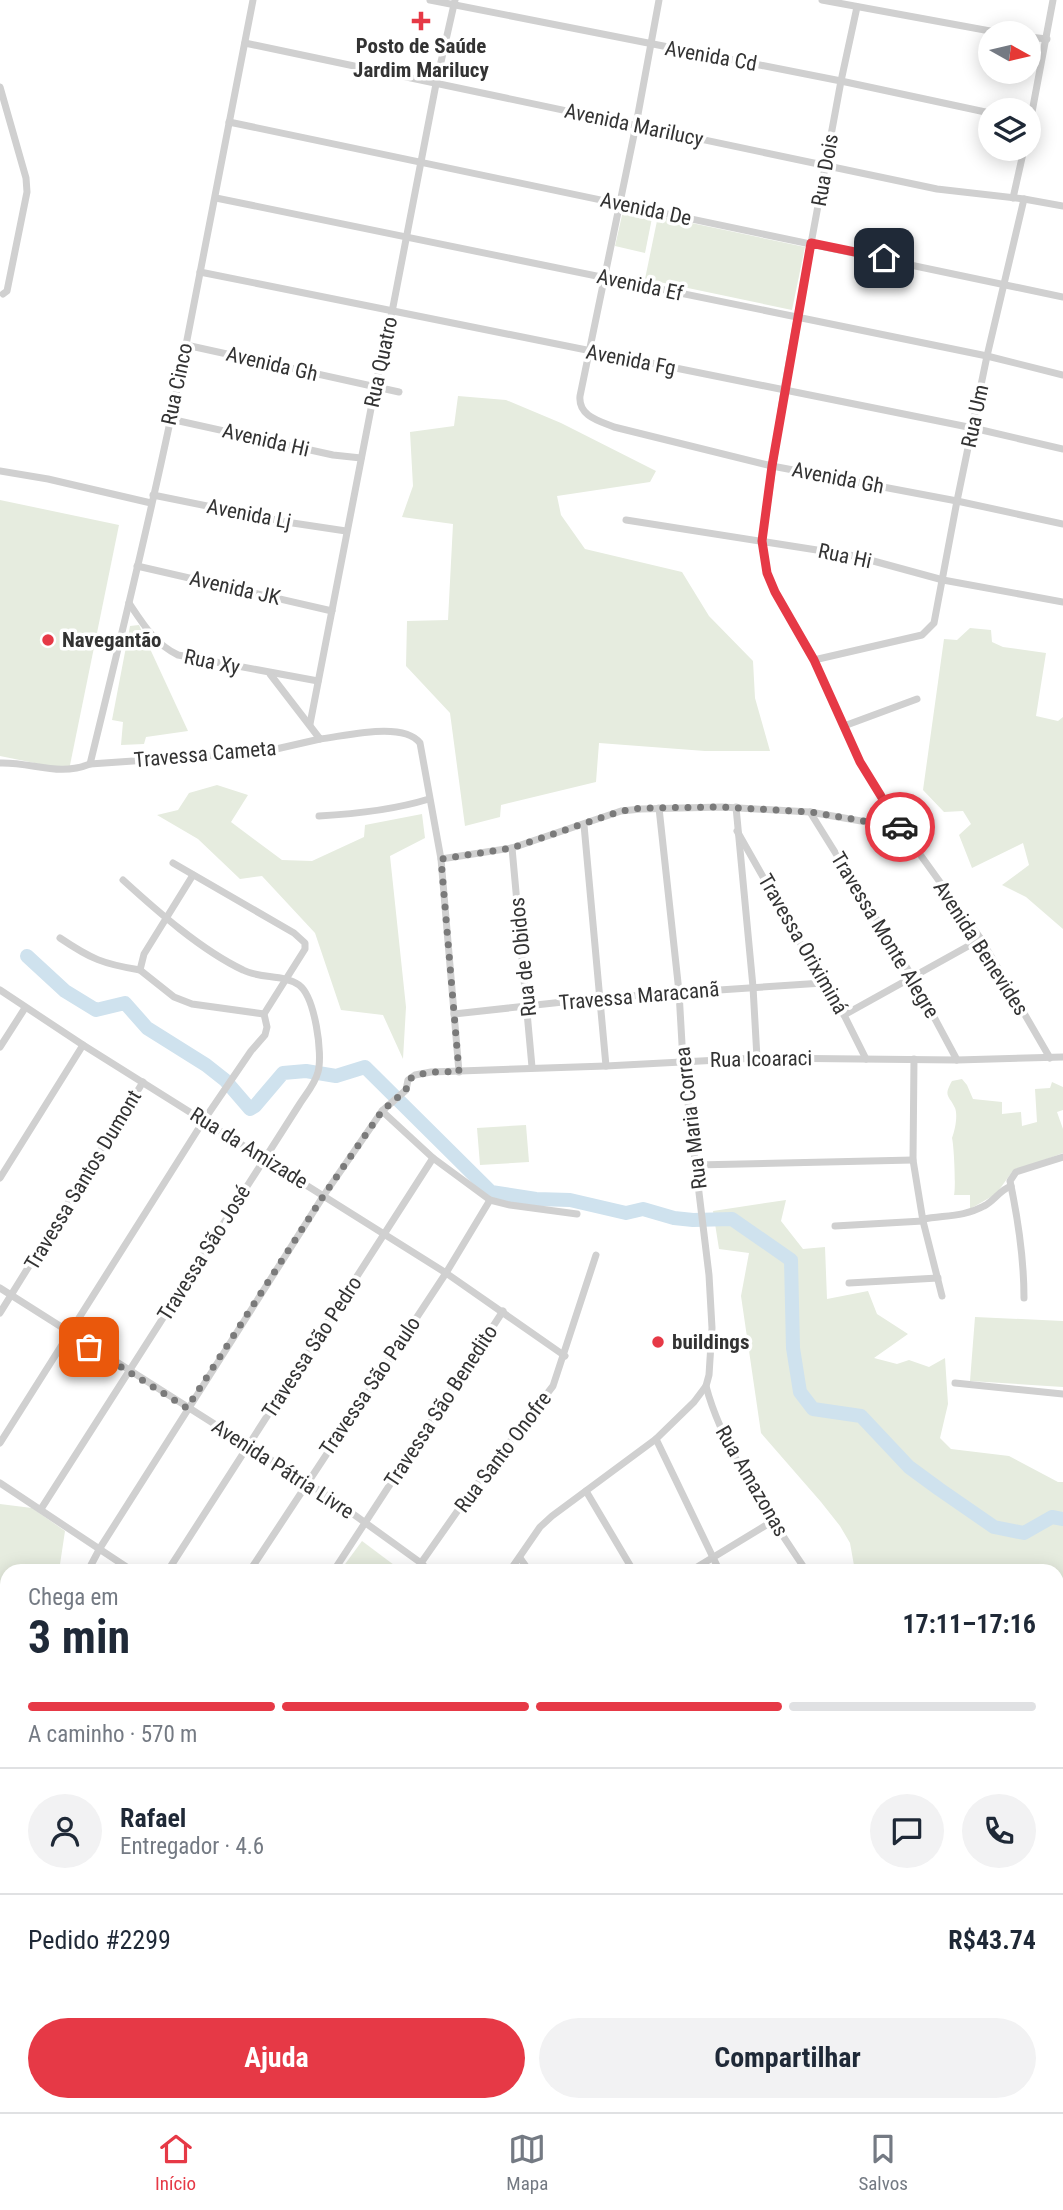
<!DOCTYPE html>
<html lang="pt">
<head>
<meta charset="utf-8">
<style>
	body { margin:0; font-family:"Roboto Condensed",sans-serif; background:#f2f2f3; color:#1f2937; height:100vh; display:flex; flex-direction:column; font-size:26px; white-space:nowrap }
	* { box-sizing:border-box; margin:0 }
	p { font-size:23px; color:#747a83 }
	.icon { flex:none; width:38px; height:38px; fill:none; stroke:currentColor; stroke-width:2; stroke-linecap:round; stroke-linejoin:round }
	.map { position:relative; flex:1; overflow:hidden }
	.drawer { position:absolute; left:0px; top:1564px; width:1064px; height:548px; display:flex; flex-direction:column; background:#fff; border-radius:21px 21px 0 0; box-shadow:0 4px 18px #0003 }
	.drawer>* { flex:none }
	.needle { width:46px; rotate:98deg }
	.controls { position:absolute; left:978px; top:21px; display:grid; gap:14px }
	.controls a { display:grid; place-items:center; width:63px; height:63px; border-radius:50%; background:#fff; box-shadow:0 4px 18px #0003; font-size:35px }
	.pin { position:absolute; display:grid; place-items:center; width:60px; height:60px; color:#fff; margin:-30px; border-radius:14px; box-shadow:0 4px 10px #0006 }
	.courier { position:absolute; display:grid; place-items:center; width:70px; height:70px; margin:-35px; border:5px solid #e63946; border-radius:50%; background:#fff; color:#222; box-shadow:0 2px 9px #0007 }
	.headline em { font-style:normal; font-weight:700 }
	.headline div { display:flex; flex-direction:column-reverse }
	.headline { display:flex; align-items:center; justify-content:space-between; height:119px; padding:0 28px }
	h1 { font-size:46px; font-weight:700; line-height:52px }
	.bar { display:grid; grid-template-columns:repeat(4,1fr); gap:10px 7px; align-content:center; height:84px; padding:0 28px }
	.bar i { height:9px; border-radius:5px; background:#e0e1e3 }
	.bar .selected { background:#e63946 }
	.bar p { grid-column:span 4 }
	.line { display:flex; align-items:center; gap:18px; padding:0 28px; border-top:2px solid #e0e1e3 }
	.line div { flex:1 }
	.round { display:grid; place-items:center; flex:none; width:74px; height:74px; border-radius:37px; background:#f2f2f3 }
	.action { display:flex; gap:14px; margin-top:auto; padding:14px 28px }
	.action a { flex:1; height:80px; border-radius:42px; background:#e63946; color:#fff; font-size:28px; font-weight:700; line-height:80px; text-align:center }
	.action a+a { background:#f2f2f3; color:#1f2937 }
	.tabs { display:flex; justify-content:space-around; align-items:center; height:98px; border-top:2px solid #e0e1e3; background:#fff; font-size:19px; color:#747a83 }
	.tabs a { display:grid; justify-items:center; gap:4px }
	.tabs .selected { color:#e63946 }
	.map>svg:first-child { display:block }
	.green { fill:#e6ecdf }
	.water { fill:#cfe2ee }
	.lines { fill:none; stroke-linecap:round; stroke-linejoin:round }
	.river { stroke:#cfe2ee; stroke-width:14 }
	.minor { stroke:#d0d0d0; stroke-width:7 }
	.done { stroke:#7a7a7a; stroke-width:7; stroke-dasharray:0 12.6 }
	.route { stroke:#e63946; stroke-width:9 }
	.poi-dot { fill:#e63946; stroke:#fff; stroke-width:2.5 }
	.labels { text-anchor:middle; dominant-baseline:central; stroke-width:7; stroke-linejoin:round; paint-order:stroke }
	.poi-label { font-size:21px; font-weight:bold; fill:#333; stroke:#fff; text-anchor:start }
	.street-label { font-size:21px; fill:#333; stroke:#fff }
</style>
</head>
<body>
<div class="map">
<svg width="1063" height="2112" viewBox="0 0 1063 2112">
	<rect width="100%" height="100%" fill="#fff"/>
	<!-- green -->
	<g class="green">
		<polygon points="623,211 652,218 645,253 615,246"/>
		<polygon points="658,216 805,247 792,310 645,279"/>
		<polygon points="458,396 506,400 561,423 656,471 650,482 557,496 561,515 585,549 682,572 709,616 753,661 755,698 770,751 705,751 599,743 596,782 501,805 500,817 465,826 450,713 406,666 407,621 448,620 453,524 402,517 413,486 410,432 454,426"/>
		<polygon points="0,500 119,525 69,770 0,756"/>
		<polygon points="139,625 188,731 146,737 144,744 121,745 123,722 112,720 130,626"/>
		<polygon points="970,628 991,630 992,642 1003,647 1046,653 1036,716 1058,721 1063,717 1063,929 1026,897 1002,885 1029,865 1023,843 972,868 959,835 971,824 963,811 944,812 923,790 944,639 957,640"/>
		<polygon points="217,785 248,795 231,822 282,860 312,861 364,837 365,825 422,814 425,838 390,856 406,1007 403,1059 383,1015 341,1010 315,933 262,876 240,879 198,839 157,815 178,810 189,793"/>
		<path d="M962,1079L967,1085L973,1099L1002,1102V1114L1021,1112L1022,1126L1037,1122L1035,1089L1050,1088L1052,1082L1063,1087V1110L1057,1112L1063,1129V1153L1012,1172L996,1194L970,1209V1195H954C956,1188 954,1145 952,1138C955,1130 958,1116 955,1108C949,1095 943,1097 952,1081Z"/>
		<polygon points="526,1125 529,1162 480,1165 477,1128"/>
		<polygon points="786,1200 781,1221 803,1249 825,1247 827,1299 868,1291 877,1314 908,1334 874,1358 897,1364 909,1360 929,1367 945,1358 948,1404 940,1438 951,1449 1009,1456 1058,1482 1063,1482 1063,1667 1059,1695 1057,1692 1057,1572 855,1571 850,1543 840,1526 821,1502 761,1433 741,1296 749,1253 719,1249 713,1211"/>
		<polygon points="975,1317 1063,1321 1063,1387 970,1381"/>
		<polygon points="0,1504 32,1508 65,1531 59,1571 7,1572 7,1628 0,1625"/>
		<polygon points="362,1541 402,1571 340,1571"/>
	</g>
	<!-- water -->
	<polygon class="water" points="0,1630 7,1633 7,1645 4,1650 7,1653 7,2105 256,2105 281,2112 0,2112"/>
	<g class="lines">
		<!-- river -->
		<polyline class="river" points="27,956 65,991 96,1010 125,1003 147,1028 206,1065 225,1080 250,1109 255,1106 283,1073 306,1071 336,1076 365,1067 491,1192 536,1199 570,1200 626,1213 643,1209 674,1218 693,1220 732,1219 791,1260 793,1348 800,1392 813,1409 861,1416 909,1467 939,1489 994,1527 1024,1533 1052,1517 1063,1519"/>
		<!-- minor -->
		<g class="minor">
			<polyline points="430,0 841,81 990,113"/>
			<path d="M659,0L636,125L580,396C578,416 599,421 614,427L772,466L957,501L1063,524"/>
			<polyline points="822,0 1001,33"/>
			<polyline points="857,7 841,81 784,390 762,541 767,573 775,592 814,660 860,762 901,828 981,939 1050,1058"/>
			<polyline points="1029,37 1047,39"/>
			<polyline points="245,43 937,189 1024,199 1063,206"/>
			<polyline points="0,87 26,178 27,192 7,291 3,294"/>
			<polyline points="229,122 1063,297"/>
			<polyline points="1029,128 1053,0"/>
			<polyline points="216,198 987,356 1063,375"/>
			<polyline points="1013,198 1024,149"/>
			<polyline points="200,272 973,428 1063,449"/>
			<polyline points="186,345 399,392"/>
			<polyline points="170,419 333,455 361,458"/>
			<polyline points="0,471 48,479 151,503"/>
			<polyline points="153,495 286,522 346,531"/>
			<polyline points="626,520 855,556 943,580 1063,602"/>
			<polyline points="137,566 332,611"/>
			<path d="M129,603C143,624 155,644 178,655L318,681"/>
			<polyline points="814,660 922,635 934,623 957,501 987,356 1024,199"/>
			<path d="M270,674L320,739C346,736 403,721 420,743L441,859L459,1072"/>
			<polyline points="310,724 375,388 392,312 436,84 455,0"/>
			<polyline points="844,726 917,699"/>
			<path d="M0,763C33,762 58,777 90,764L263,752L320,739"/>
			<path d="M90,764C124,625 158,485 186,345C209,230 230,115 253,0"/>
			<polyline points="736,807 753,987 757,1058"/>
			<polyline points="810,812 912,976 957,1060"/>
			<path d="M319,816C357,814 393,810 429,799"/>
			<polyline points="584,825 606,1066"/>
			<polyline points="737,831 823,983 844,1015 866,1059"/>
			<polyline points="512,848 532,1067"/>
			<polyline points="441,859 512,848 621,811 641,809 722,807 810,812 901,828"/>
			<polyline points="193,875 144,954 140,970 174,997 192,1004 264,1014"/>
			<path d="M60,938C91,959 103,964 140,970"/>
			<polyline points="0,990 83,1045 446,1273 565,1356"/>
			<polyline points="454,1014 600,998 823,983"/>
			<polyline points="844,1015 981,939"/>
			<polyline points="0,1047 25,1008"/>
			<polyline points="914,1059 913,1160 923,1221 942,1296"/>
			<polyline points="382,1111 433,1158 490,1200 510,1205 577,1214"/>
			<polyline points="696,1165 913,1160"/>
			<polyline points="0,1178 83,1045"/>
			<path d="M923,1219C945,1215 964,1217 984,1206C994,1201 1000,1190 1011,1186"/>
			<polyline points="835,1226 923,1221"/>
			<polyline points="849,1283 938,1278"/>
			<polyline points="0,1288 331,1498 421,1563 430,1572"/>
			<path d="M1024,1298C1024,1258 1018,1219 1010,1181L1016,1172L1063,1157"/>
			<polyline points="0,1313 143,1082"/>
			<polyline points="955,1383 1063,1394"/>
			<path d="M706,1386C722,1448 771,1518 807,1572"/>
			<polyline points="656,1439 720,1572"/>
			<polyline points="0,1443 204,1120 251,1051 265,1035 267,1027 264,1014 305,949 305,943 294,933 173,863"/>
			<polyline points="0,1483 134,1572"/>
			<polyline points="586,1491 634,1572"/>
			<path d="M41,1509L299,1105C306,1094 315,1084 318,1072C323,1054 315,997 299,985C284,974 260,979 243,970C201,950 157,911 123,880"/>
			<polyline points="520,1558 530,1572"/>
			<polyline points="421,1563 468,1496 553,1386 596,1255"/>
			<polyline points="91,1572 91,1565 100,1548 324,1195 382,1111 406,1090 408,1080 415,1075 431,1072 606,1066 757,1058 957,1060 1063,1057"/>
			<polyline points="167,1572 433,1158"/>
			<polyline points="249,1572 446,1273 490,1200"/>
			<polyline points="333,1572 503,1311"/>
			<polyline points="509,1572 540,1527 552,1516 656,1439 694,1402 706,1386 709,1375 712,1328 709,1275 683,1061 679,992 659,808"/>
			<polyline points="689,1572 773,1521"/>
			<polyline points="1057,1739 1063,1739"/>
			<polyline points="1057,1768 1063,1775"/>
			<polyline points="1057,1874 1063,1859"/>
			<polyline points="1057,1887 1063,1890"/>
			<polyline points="1057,1971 1063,1974"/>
			<polyline points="928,2105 929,2112"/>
		</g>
	</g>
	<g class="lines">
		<!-- done -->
		<path class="done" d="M89,1347L187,1408L324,1195L382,1111L406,1090L408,1080C423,1070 441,1072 459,1072L441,859L512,848L621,811L641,808L722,807L810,812L900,827"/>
		<!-- route -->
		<polyline class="route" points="884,258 811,243 772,466 762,541 767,573 775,592 814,660 860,762 900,827"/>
	</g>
	<!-- markers -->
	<g class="poi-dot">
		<path d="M417.5 10.5h7v7h7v7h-7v7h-7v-7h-7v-7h7z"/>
		<circle cx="48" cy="640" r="7"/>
		<circle cx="658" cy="1342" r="7"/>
	</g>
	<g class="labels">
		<!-- poi labels -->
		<g class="poi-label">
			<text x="421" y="46" text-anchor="middle">Posto de Saúde<tspan x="421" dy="24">Jardim Marilucy</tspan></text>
			<text x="62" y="640">Navegantão</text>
			<text x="672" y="1342">buildings</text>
		</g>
		<!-- street labels -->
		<g class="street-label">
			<text transform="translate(711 56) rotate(10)">Avenida Cd</text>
			<text transform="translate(634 125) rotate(12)">Avenida Marilucy</text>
			<text transform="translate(825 170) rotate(-80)">Rua Dois</text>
			<text transform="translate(646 209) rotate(12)">Avenida De</text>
			<text transform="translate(640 285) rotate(12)">Avenida Ef</text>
			<text transform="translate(631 360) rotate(11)">Avenida Fg</text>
			<text transform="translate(381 362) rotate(-78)">Rua Quatro</text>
			<text transform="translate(272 364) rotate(13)">Avenida Gh</text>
			<text transform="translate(177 384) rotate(-78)">Rua Cinco</text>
			<text transform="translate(975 416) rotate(-78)">Rua Um</text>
			<text transform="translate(266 440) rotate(13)">Avenida Hi</text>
			<text transform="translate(838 478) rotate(11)">Avenida Gh</text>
			<text transform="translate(249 514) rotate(11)">Avenida Lj</text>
			<text transform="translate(845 556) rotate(12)">Rua Hi</text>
			<text transform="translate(235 588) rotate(13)">Avenida JK</text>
			<text transform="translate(212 662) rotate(12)">Rua Xy</text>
			<text transform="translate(205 754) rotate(-5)">Travessa Cameta</text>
			<text transform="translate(885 935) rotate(59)">Travessa Monte Alegre</text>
			<text transform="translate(803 944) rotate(60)">Travessa Oriximiná</text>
			<text transform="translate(981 948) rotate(57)">Avenida Benevides</text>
			<text transform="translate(523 957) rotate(-96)">Rua de Obidos</text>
			<text transform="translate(639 996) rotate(-5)">Travessa Maracanã</text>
			<text transform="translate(761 1059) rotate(-1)">Rua Icoaraci</text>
			<text transform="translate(691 1118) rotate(-97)">Rua Maria Correa</text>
			<text transform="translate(249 1148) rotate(32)">Rua da Amizade</text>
			<text transform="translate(83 1180) rotate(-59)">Travessa Santos Dumont</text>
			<text transform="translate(204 1253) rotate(-58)">Travessa São José</text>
			<text transform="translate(312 1347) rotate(-57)">Travessa São Pedro</text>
			<text transform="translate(370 1386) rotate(-56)">Travessa São Paulo</text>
			<text transform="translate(441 1406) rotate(-57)">Travessa São Benedito</text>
			<text transform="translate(503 1452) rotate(-53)">Rua Santo Onofre</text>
			<text transform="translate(283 1469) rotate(33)">Avenida Pátria Livre</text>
			<text transform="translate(752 1481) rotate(60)">Rua Amazonas</text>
		</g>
	</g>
</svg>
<div class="controls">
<a><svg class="needle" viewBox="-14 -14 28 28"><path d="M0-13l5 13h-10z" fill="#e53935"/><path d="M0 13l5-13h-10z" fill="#747a83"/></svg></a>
<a><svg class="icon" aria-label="layers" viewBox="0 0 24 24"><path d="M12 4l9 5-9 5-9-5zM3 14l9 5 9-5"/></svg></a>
</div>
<div class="pin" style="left:89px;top:1347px;background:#ea580c"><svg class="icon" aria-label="bag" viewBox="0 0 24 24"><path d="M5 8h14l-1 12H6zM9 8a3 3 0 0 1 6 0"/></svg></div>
<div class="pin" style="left:884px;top:258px;background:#1f2937"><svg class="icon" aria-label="home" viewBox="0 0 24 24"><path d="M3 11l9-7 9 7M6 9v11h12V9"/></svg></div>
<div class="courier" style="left:900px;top:827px"><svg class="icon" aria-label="car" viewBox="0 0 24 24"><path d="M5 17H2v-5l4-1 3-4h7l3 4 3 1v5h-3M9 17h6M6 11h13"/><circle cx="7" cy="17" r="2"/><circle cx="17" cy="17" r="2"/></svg></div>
<section class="drawer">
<div class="headline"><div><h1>3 min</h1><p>Chega em</p></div><em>17:11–17:16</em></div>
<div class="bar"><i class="selected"></i><i class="selected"></i><i class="selected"></i><i></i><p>A caminho · 570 m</p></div>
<div class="line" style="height:126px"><a class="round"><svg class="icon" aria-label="person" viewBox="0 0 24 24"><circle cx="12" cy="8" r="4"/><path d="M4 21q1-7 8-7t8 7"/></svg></a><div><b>Rafael</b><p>Entregador · 4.6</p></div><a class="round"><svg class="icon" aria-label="chat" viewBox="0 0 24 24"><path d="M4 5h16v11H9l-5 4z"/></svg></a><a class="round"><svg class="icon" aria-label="phone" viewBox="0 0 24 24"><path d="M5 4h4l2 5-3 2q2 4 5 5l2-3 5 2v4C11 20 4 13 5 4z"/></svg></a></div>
<div class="line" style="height:91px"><div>Pedido #2299</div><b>R$43.74</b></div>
<div class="action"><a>Ajuda</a><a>Compartilhar</a></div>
</section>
</div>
<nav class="tabs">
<a class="selected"><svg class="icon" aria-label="home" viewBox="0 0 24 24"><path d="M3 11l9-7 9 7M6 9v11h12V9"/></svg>Início</a>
<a><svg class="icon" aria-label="map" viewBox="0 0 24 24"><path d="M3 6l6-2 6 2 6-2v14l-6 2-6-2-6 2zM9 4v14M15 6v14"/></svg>Mapa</a>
<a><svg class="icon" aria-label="saved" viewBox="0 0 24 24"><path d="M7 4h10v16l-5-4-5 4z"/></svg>Salvos</a>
</nav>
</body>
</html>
